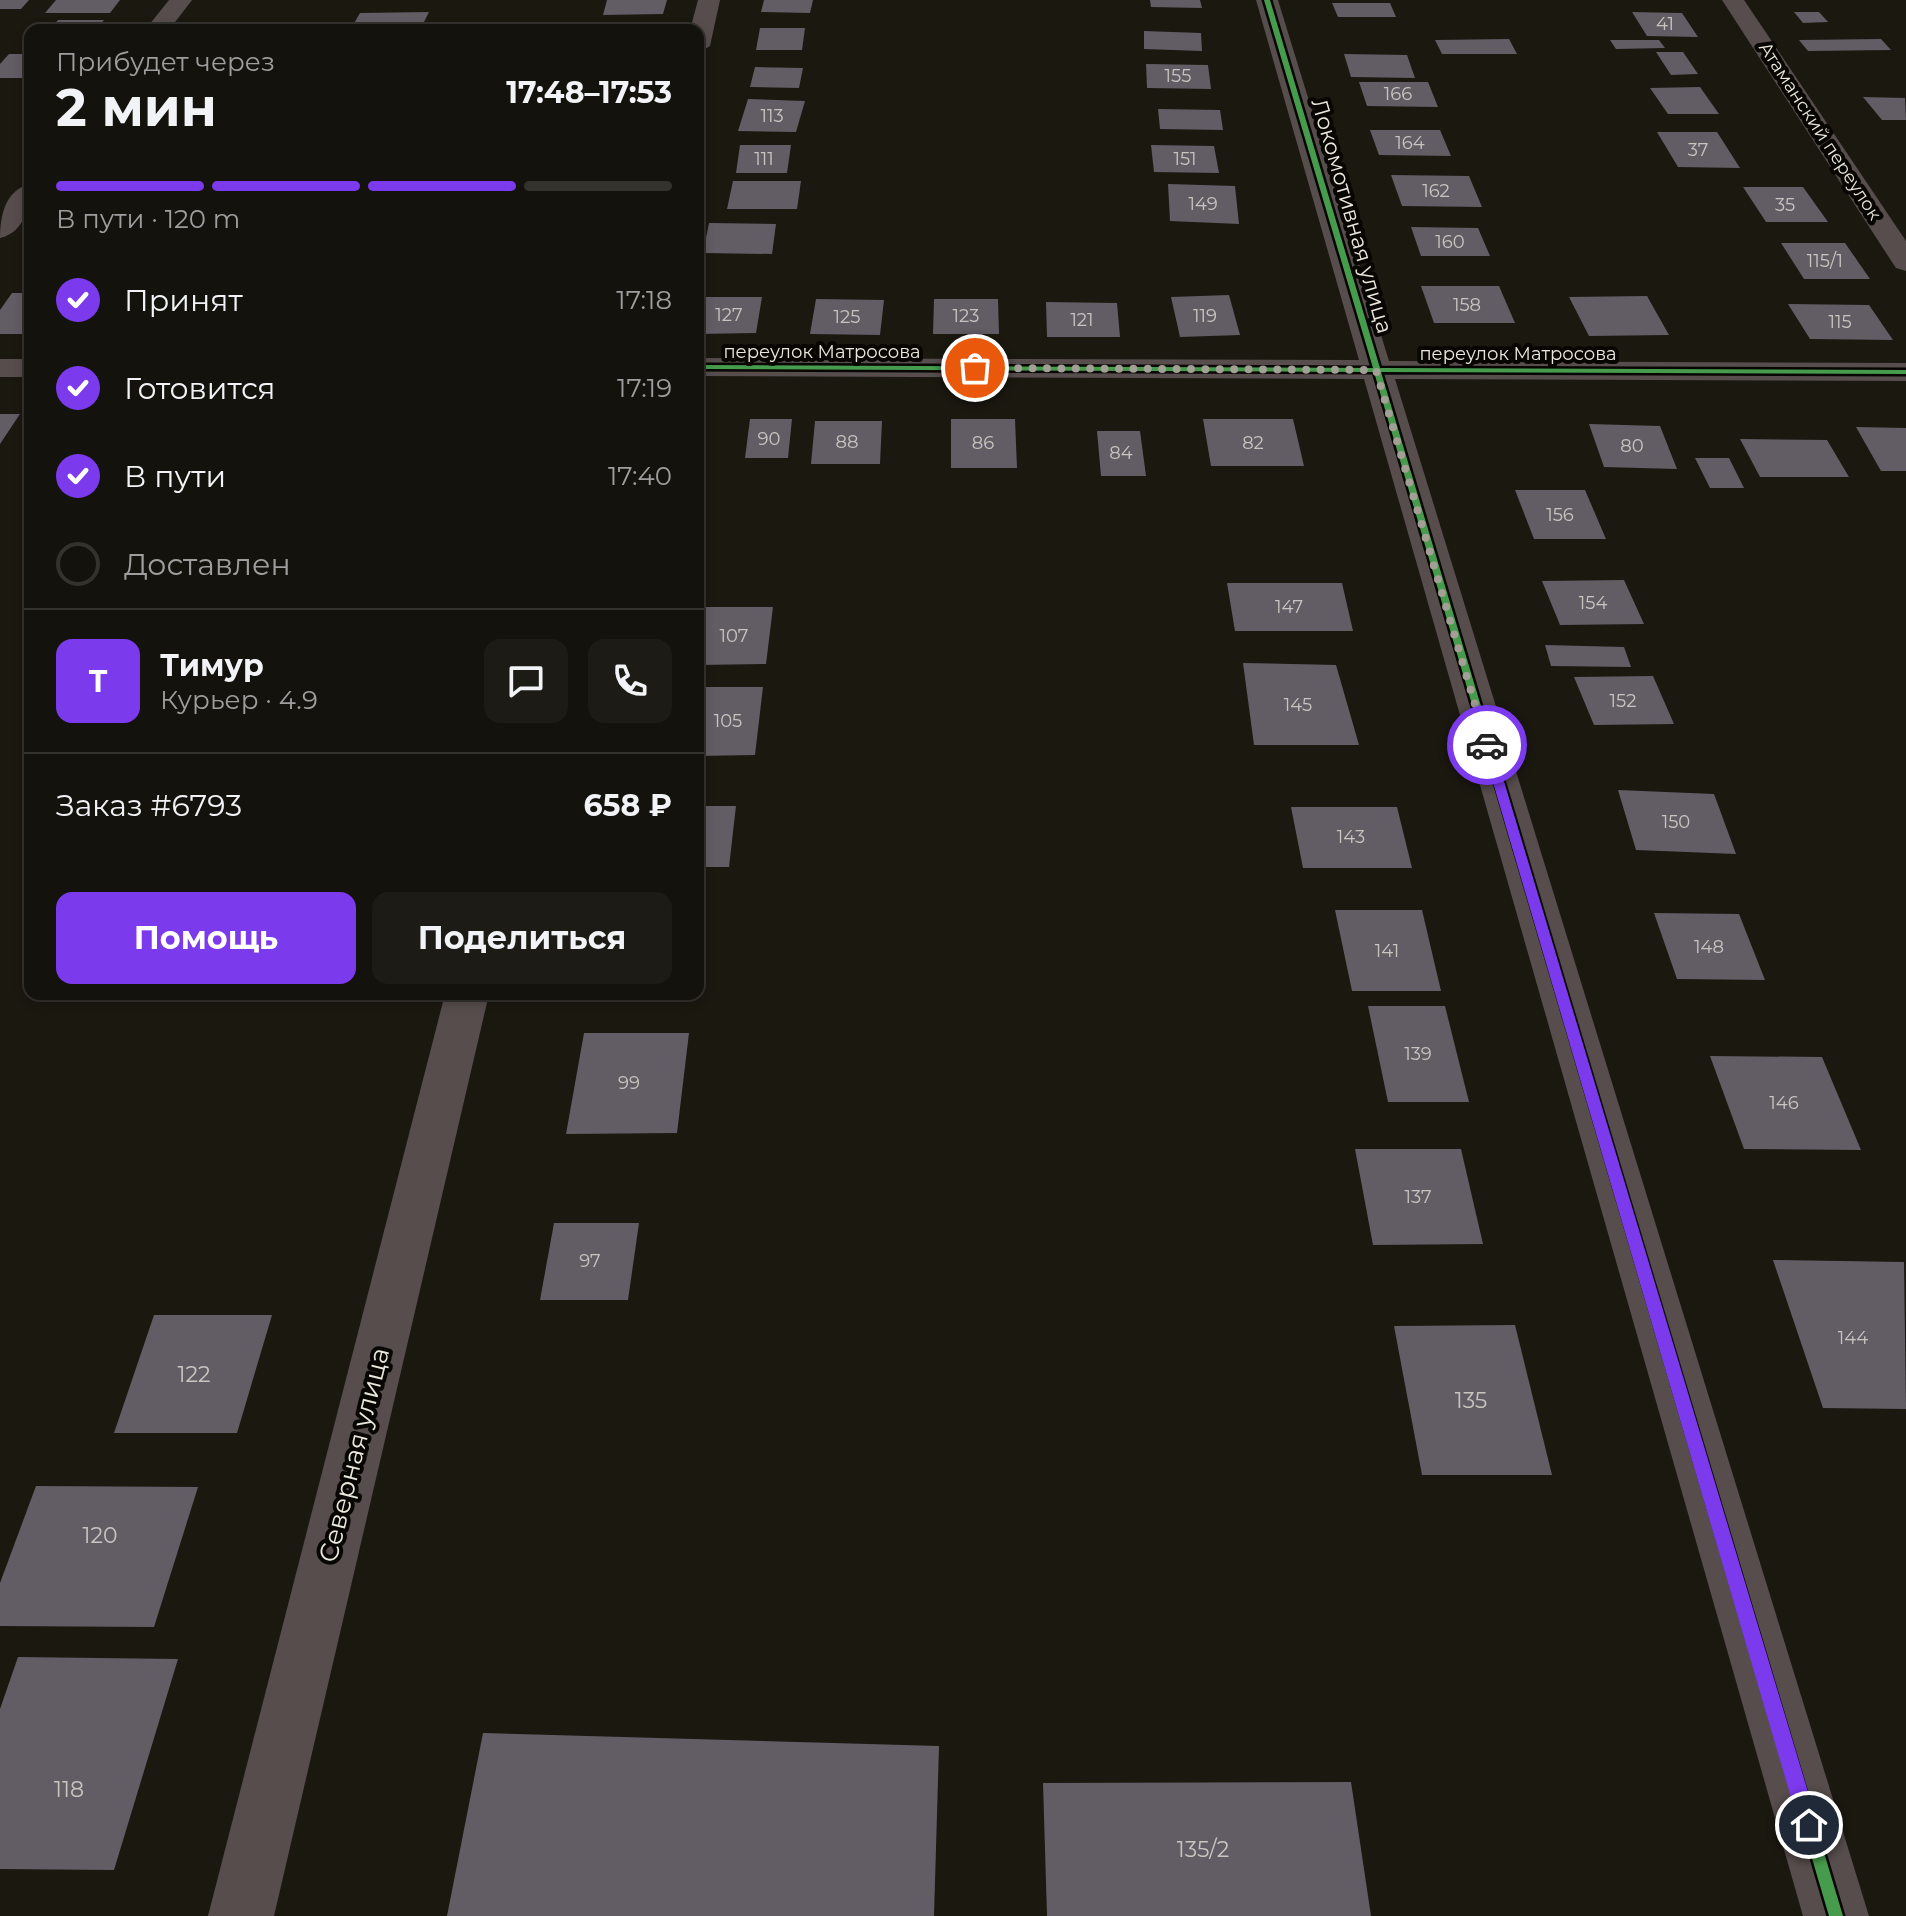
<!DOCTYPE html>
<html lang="ru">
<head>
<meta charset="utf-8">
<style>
	body { margin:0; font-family:Montserrat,sans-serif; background:#1d1b15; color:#f1f3f6; height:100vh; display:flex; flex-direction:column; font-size:30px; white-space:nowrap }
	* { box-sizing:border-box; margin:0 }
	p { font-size:26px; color:#9d9e9d }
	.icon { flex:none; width:44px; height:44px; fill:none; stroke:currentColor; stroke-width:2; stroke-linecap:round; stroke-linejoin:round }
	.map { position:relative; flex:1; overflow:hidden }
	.side { position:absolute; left:24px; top:24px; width:680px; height:976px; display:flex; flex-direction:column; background:#14120c; border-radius:16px; box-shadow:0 4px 12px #0003,0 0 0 2px #33322d }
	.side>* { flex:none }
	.pin { position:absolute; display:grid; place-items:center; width:68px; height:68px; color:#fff; margin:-34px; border:4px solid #fff; border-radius:50%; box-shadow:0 2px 8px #0007 }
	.courier { position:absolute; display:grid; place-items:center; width:80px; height:80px; margin:-40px; border:6px solid #7c3aed; border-radius:50%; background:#fff; color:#222; box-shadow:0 2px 10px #0007 }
	.headline em { font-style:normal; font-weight:700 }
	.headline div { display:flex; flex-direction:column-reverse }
	.headline { display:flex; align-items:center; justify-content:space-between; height:136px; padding:0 32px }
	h1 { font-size:52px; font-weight:700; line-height:60px }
	.bar { display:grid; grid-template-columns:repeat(4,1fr); gap:12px 8px; align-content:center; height:96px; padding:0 32px }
	.bar i { height:10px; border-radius:6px; background:#33322d }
	.bar .current { background:#7c3aed }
	.bar p { grid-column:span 4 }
	.line { display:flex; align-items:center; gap:20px; padding:0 32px; border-top:2px solid #33322d }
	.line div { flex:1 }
	.round { display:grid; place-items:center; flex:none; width:84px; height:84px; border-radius:16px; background:#1d1b15 }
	ol { padding:0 32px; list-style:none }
	li { display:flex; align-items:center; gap:24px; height:88px }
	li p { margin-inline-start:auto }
	li .icon { padding:8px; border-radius:50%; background:#7c3aed; color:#fff; stroke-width:4 }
	li:last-child { color:#9d9e9d }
	li i { width:44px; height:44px; border:4px solid #33322d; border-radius:50% }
	.button { display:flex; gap:16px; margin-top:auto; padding:16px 32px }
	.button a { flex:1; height:92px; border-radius:16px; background:#7c3aed; color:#fff; font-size:32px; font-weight:700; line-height:92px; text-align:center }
	.button a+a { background:#1d1b15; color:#f1f3f6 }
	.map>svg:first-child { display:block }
	.building { fill:#625c65 }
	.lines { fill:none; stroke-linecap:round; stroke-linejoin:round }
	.minor { fill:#564d4c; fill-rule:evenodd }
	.cycleway-casing { stroke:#080602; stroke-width:5 }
	.cycleway { fill:#469c4c; fill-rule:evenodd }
	.route { fill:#7c3aed }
	.done { stroke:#a29f95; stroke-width:8; stroke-dasharray:0 14.4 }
	.labels { text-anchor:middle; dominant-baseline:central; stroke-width:8; stroke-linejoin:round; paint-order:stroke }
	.number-label { font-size:18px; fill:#c8c5bf }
	.far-street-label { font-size:18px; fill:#eae8dd; stroke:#080602 }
	.street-label { font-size:22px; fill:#eae8dd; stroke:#080602 }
	.near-number-label { font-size:22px; fill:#c8c5bf }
	.near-street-label { font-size:26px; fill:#eae8dd; stroke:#080602 }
</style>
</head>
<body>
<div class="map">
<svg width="1906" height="1916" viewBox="0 0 1906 1916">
	<rect width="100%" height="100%" fill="#1b1810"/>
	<!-- building -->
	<g class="building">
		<polygon points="0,0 29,0 21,9 0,9"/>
		<polygon points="56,0 120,0 110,13 45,13"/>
		<polygon points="607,0 667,0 663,14 603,15"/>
		<polygon points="764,0 813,0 810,13 761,12"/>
		<polygon points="1150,0 1200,0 1202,8 1151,7"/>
		<polygon points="1332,3 1390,3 1396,17 1338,17"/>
		<polygon points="429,12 420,30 350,30 360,13"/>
		<polygon points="1632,12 1682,13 1698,37 1647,36"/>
		<polygon points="1794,12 1819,12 1828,22 1803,23"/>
		<polygon points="58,20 104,20 95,30 49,30"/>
		<polygon points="221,23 277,23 272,30 216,30"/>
		<polygon points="654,26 653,30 600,30 601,27"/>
		<polygon points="760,28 805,28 802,50 756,50"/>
		<polygon points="1144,31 1201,33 1202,51 1144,49"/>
		<polygon points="1509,39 1517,54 1442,54 1435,40"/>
		<polygon points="1881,39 1891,50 1808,51 1799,40"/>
		<polygon points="1610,40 1659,40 1665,48 1616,49"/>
		<polygon points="1656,52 1683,52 1698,74 1671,75"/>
		<polygon points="9,54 30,54 30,78 0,78 0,64"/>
		<polygon points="1344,54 1407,55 1415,78 1351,77"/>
		<polygon points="1146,64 1208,65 1211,89 1147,88"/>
		<polygon points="755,67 803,68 799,88 750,87"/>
		<polygon points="1359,82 1428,82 1438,107 1367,106"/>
		<polygon points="1700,87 1719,114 1668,114 1650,88"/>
		<polygon points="1863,97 1905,98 1906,120 1882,120"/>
		<polygon points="748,99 805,101 796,132 738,131"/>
		<polygon points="1158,109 1220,110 1223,130 1160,129"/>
		<polygon points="1370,130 1440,130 1451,156 1379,155"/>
		<polygon points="1657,132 1717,132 1740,168 1678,167"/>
		<polygon points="740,145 791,145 787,173 736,173"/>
		<polygon points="1151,145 1214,146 1219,173 1154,172"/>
		<polygon points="1391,175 1469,176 1482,207 1402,206"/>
		<polygon points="733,181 801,181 797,209 727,209"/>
		<polygon points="1168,184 1235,186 1239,224 1170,221"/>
		<polygon points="1743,187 1803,187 1828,222 1766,222"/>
		<polygon points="709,223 776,224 772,254 703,253"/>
		<polygon points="1411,227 1478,228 1490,256 1421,256"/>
		<polygon points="1781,243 1845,243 1870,279 1804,279"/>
		<polygon points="1421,286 1499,286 1515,323 1434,323"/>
		<polygon points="12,293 30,293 30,334 0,334 0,310"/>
		<polygon points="1229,295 1240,335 1180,337 1171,297"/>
		<polygon points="1647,296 1669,335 1589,336 1569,297"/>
		<polygon points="698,297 762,297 756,333 698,334"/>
		<polygon points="816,299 884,300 880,335 810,334"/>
		<polygon points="934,299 998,299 999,334 933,334"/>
		<polygon points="1046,302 1117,303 1120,337 1047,337"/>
		<polygon points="1788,304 1869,305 1893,340 1810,339"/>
		<polygon points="0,414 20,414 0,444"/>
		<polygon points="750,419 792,419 788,458 745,458"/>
		<polygon points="951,419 1015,419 1017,468 951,468"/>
		<polygon points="1203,419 1293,419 1304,466 1211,466"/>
		<polygon points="815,421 882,421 880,464 811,464"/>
		<polygon points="1589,424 1660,426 1677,469 1604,467"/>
		<polygon points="1856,427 1906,428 1906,471 1881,471"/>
		<polygon points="1097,431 1140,431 1146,476 1101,476"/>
		<polygon points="1740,439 1827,440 1849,477 1760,477"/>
		<polygon points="1695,458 1729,458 1744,488 1710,488"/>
		<polygon points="1515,490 1585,490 1606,539 1534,539"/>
		<polygon points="1624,580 1644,624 1560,625 1542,581"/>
		<polygon points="1227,583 1342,583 1353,631 1235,631"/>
		<polygon points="698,607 773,607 766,664 698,665"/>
		<polygon points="1545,645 1624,647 1631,667 1551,666"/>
		<polygon points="1243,663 1336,665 1359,745 1254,745"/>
		<polygon points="1653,676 1674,724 1594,725 1574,677"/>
		<polygon points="698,687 763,687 755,755 698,756"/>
		<polygon points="1618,790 1714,794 1736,854 1636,850"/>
		<polygon points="698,806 736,806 729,867 698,867"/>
		<polygon points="1291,807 1397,807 1412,868 1303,868"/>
		<polygon points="1335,910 1422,910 1441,991 1352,991"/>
		<polygon points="1654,913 1739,914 1765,980 1677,979"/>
		<polygon points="1368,1006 1445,1006 1469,1102 1388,1102"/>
		<polygon points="584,1033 689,1033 677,1133 566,1134"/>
		<polygon points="1710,1056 1822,1057 1861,1150 1744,1149"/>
		<polygon points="1355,1149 1461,1149 1483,1244 1373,1245"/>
		<polygon points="554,1223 639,1223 628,1300 540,1300"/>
		<polygon points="1773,1260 1904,1262 1906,1409 1823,1408"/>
		<polygon points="154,1315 272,1315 237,1433 114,1433"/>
		<polygon points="1515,1325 1552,1475 1422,1475 1394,1326"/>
		<polygon points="36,1486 198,1487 154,1627 0,1626 0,1583"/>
		<polygon points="18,1657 178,1659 114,1870 0,1869 0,1709"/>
		<polygon points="483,1733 939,1746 934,1916 447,1916"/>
		<polygon points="1351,1782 1371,1916 1047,1916 1043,1783"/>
	</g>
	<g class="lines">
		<!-- minor -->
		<g class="minor">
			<polygon points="169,0 192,0 169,30 145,30"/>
			<polygon points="698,0 720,0 710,46 698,53 698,30 690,30"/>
			<polygon points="1256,0 1278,0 1389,361 1906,363 1906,381 1395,379 1869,1916 1803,1916 1364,379 698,376 698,358 1359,360"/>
			<polygon points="1722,0 1744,0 1906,241 1906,271 1896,268 1892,262"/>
			<path d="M30,184C30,206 25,232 0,238C0,216 5,190 30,184Z"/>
			<rect x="0" y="359" width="30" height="18"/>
			<polygon points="445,994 489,994 274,1916 208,1916"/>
		</g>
		<!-- cycleway casing -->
		<g class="cycleway-casing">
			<polygon id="cycleway" points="1264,0 1270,0 1380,368 1906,370 1906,374 1381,372 1843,1916 1829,1916 1374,372 698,369 698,365 1373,368"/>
		</g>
		<!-- cycleway -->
		<use href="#cycleway" class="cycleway"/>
	</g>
	<!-- route -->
	<polygon class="route" points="1487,740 1493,745 1818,1825 1809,1834 1799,1825 1482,745"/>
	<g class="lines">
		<!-- done -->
		<polyline class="done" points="975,368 1376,370 1487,745"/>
	</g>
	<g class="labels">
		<!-- number labels -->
		<g class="number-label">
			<text x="1665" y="24">41</text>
			<text x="1178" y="76">155</text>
			<text x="1398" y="94">166</text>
			<text x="772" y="116">113</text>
			<text x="1410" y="143">164</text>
			<text x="1698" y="150">37</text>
			<text x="764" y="159">111</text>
			<text x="1185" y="159">151</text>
			<text x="1436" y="191">162</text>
			<text x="1203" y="204">149</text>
			<text x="1785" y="205">35</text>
			<text x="1450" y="242">160</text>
			<text x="1825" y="261">115/1</text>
			<text x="1467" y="305">158</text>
			<text x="729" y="315">127</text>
			<text x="966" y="316">123</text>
			<text x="1205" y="316">119</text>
			<text x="847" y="317">125</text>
			<text x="1082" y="320">121</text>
			<text x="1840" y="322">115</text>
			<text x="769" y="439">90</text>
			<text x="847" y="442">88</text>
			<text x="983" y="443">86</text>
			<text x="1253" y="443">82</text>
			<text x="1632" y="446">80</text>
			<text x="1121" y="453">84</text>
			<text x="1560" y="515">156</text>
			<text x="1593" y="603">154</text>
			<text x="1289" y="607">147</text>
			<text x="734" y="636">107</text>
			<text x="1623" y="701">152</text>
			<text x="1298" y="705">145</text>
			<text x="728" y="721">105</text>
			<text x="1676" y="822">150</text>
			<text x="1351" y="837">143</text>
			<text x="1709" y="947">148</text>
			<text x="1387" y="951">141</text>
			<text x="1418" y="1054">139</text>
			<text x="629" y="1083">99</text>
			<text x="1784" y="1103">146</text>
			<text x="1418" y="1197">137</text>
			<text x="590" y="1261">97</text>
			<text x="1853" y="1338">144</text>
		</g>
		<!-- far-street labels -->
		<g class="far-street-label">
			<text transform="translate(1820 131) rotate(57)">Атаманский переулок</text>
			<text x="822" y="352">переулок Матросова</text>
			<text x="1518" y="354">переулок Матросова</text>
		</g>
		<!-- street labels -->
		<g class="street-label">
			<text transform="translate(1352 216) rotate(74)">Локомотивная улица</text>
		</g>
		<!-- near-number labels -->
		<g class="near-number-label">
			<text x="194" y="1374">122</text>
			<text x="1471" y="1400">135</text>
			<text x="100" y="1535">120</text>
			<text x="69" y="1789">118</text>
			<text x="1203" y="1849">135/2</text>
		</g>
		<!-- near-street labels -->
		<g class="near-street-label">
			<text transform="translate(354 1455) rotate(-76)">Северная улица</text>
		</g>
	</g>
</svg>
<div class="pin" style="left:975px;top:368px;background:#ea580c"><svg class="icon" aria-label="bag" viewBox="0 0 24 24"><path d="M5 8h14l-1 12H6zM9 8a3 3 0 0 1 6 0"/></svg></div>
<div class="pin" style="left:1809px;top:1825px;background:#1f2937"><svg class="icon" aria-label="home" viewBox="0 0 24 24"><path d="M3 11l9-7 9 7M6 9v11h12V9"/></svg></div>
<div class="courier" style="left:1487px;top:745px"><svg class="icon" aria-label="car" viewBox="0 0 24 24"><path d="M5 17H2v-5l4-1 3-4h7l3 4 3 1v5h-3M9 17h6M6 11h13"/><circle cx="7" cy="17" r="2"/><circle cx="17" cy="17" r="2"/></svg></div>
<section class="side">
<div class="headline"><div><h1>2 мин</h1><p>Прибудет через</p></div><em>17:48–17:53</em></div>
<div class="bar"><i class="current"></i><i class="current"></i><i class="current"></i><i></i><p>В пути · 120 m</p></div>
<ol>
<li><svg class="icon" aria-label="check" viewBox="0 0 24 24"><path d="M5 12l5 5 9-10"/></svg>Принят<p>17:18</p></li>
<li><svg class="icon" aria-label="check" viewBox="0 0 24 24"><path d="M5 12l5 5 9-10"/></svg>Готовится<p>17:19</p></li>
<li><svg class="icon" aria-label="check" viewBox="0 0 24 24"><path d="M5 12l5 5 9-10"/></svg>В пути<p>17:40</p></li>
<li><i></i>Доставлен</li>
</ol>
<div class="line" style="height:144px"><b class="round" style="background:#7c3aed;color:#fff">Т</b><div><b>Тимур</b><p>Курьер · 4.9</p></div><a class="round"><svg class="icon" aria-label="chat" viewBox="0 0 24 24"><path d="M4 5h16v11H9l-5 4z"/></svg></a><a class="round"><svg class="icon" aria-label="phone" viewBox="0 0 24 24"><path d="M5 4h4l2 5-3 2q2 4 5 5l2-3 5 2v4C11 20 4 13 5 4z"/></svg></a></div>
<div class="line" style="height:104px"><div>Заказ #6793</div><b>658 ₽</b></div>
<div class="button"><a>Помощь</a><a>Поделиться</a></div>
</section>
</div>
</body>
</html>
